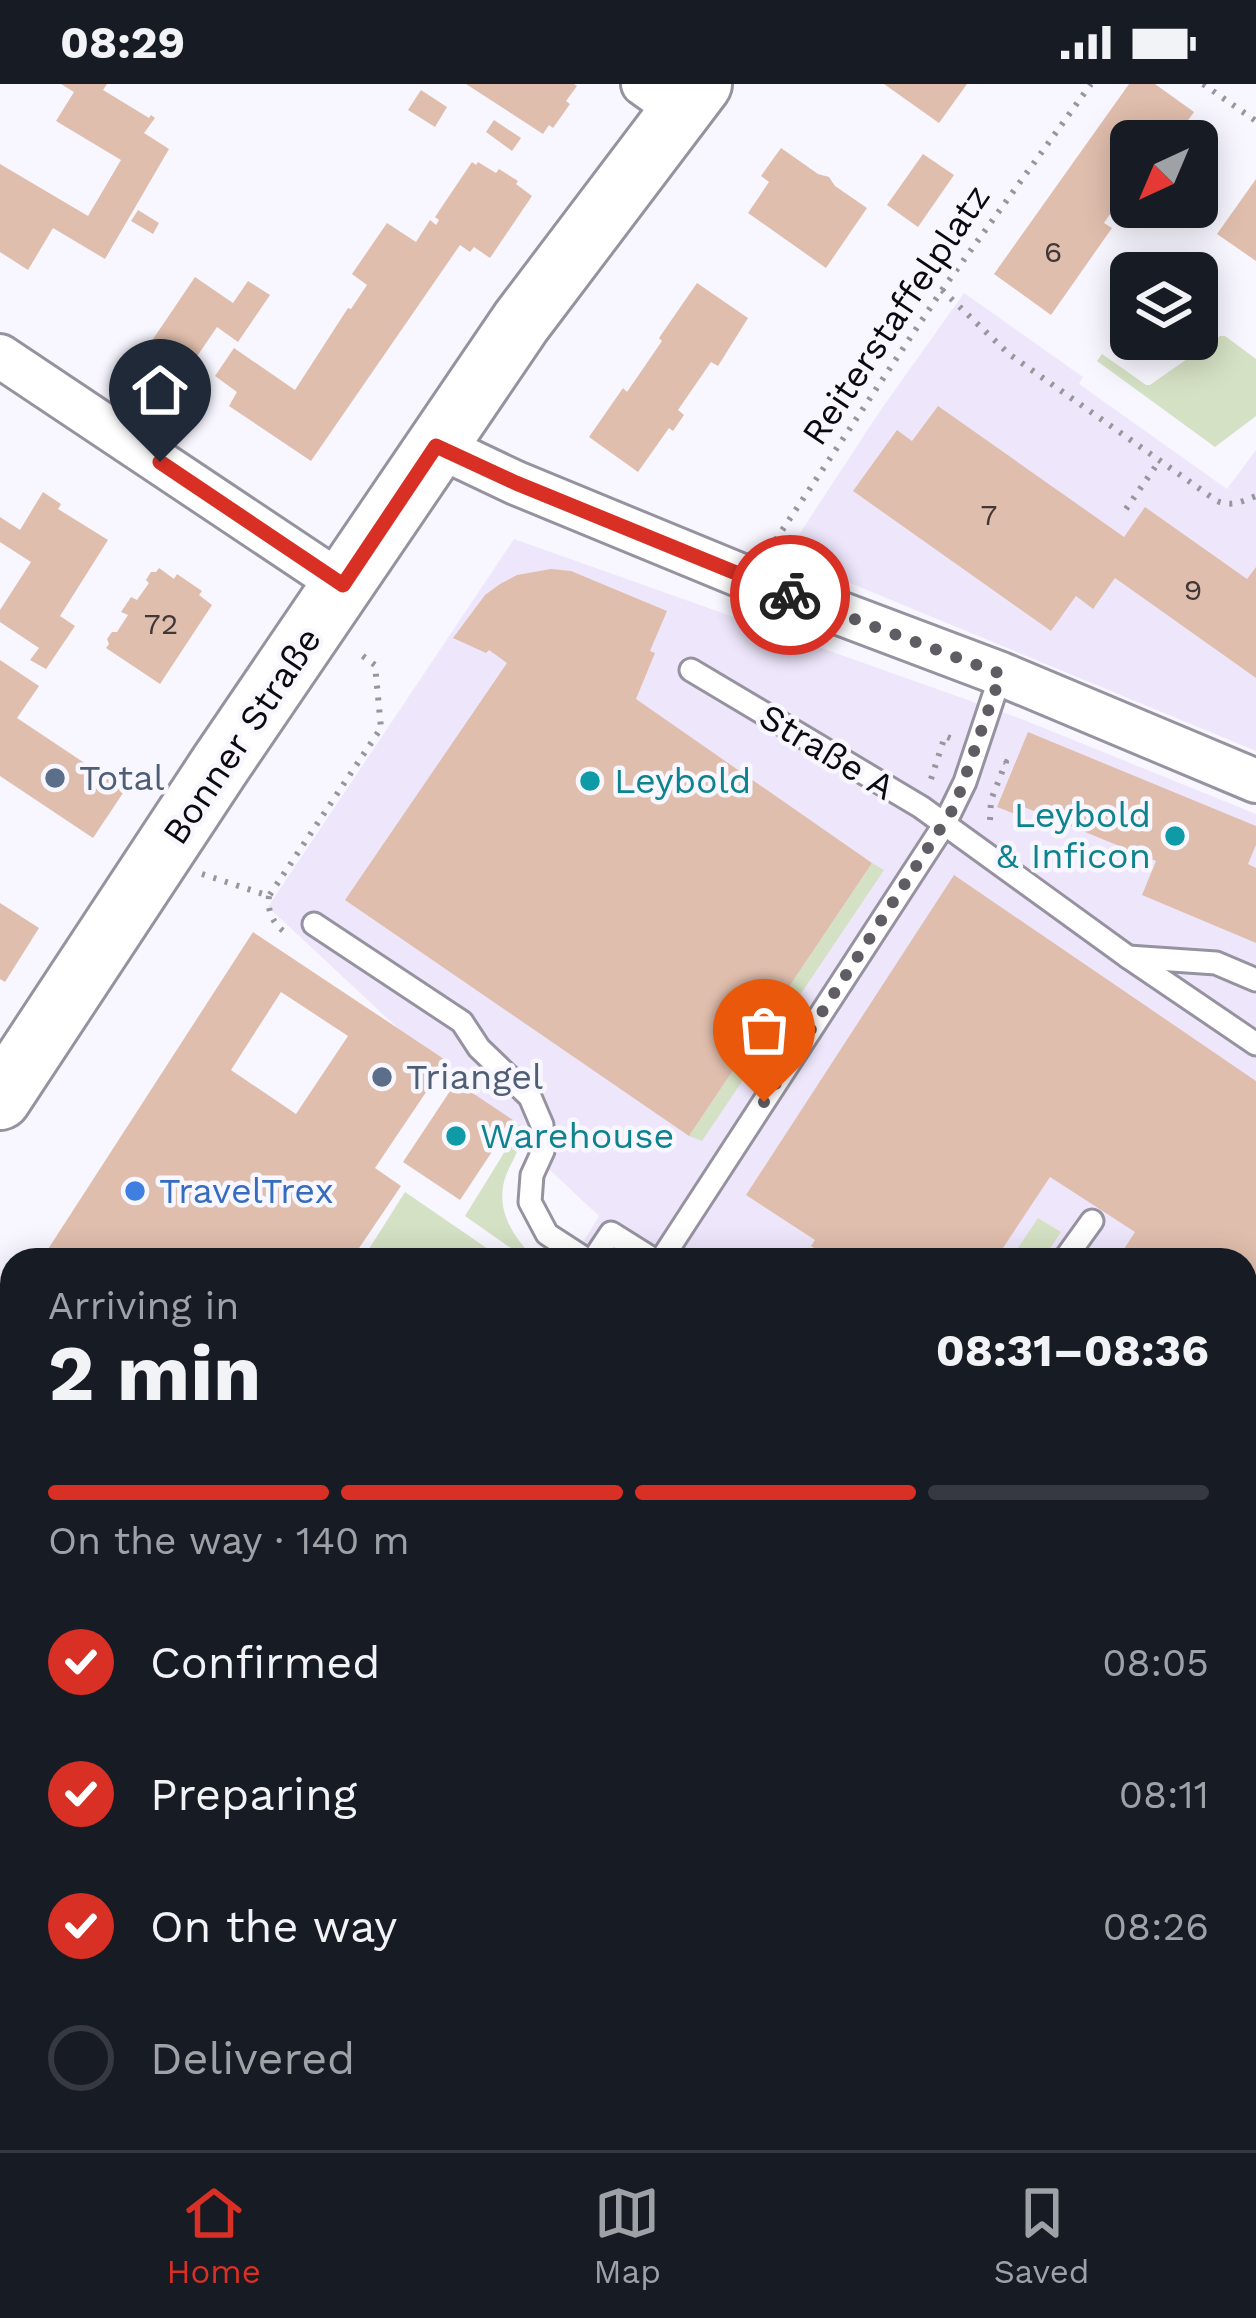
<!DOCTYPE html>
<html lang="en">
<head>
<meta charset="utf-8">
<style>
	body { margin:0; font-family:"Work Sans",sans-serif; background:#242831; color:#f1f3f6; height:100vh; display:flex; flex-direction:column; font-size:45px; white-space:nowrap }
	* { box-sizing:border-box; margin:0 }
	p { font-size:39px; color:#9ea1a6 }
	.icon { flex:none; width:66px; height:66px; fill:none; stroke:currentColor; stroke-width:2; stroke-linecap:round; stroke-linejoin:round }
	.map { position:relative; flex:1; overflow:hidden }
	.details { position:absolute; left:0px; top:1164px; width:1257px; height:903px; display:flex; flex-direction:column; background:#171b24; border-radius:36px 36px 0 0; box-shadow:0 6px 30px #0003 }
	.details>* { flex:none }
	.needle { width:78px; rotate:224deg }
	.tools { position:absolute; left:1110px; top:36px; display:grid; gap:24px }
	.tools a { display:grid; place-items:center; width:108px; height:108px; border-radius:18px; background:#171b24; box-shadow:0 6px 30px #0003; font-size:60px }
	.pin { position:absolute; display:grid; place-items:center; width:102px; height:102px; color:#fff; margin:-123px -51px; border-radius:50% 50% 50% 0; rotate:-45deg; box-shadow:0 0 12px #0007 }
	.pin .icon { rotate:45deg }
	.courier { position:absolute; display:grid; place-items:center; width:120px; height:120px; margin:-60px; border:9px solid #d93025; border-radius:50%; background:#fff; color:#222; box-shadow:0 3px 15px #0007 }
	.overview em { font-style:normal; font-weight:700 }
	.overview div { display:flex; flex-direction:column-reverse }
	.overview { display:flex; align-items:center; justify-content:space-between; height:204px; padding:0 48px }
	h1 { font-size:78px; font-weight:700; line-height:90px }
	.bar { display:grid; grid-template-columns:repeat(4,1fr); gap:18px 12px; align-content:center; height:144px; padding:0 48px }
	.bar i { height:15px; border-radius:9px; background:#363941 }
	.bar .current { background:#d93025 }
	.bar p { grid-column:span 4 }
	ol { padding:0 48px; list-style:none }
	li { display:flex; align-items:center; gap:36px; height:132px }
	li p { margin-inline-start:auto }
	li .icon { padding:12px; border-radius:50%; background:#d93025; color:#fff; stroke-width:4 }
	li:last-child { color:#9ea1a6 }
	li i { width:66px; height:66px; border:6px solid #363941; border-radius:50% }
	.status { display:flex; justify-content:space-between; align-items:center; height:84px; padding:0 60px; background:#171b24; direction:ltr }
	.status svg { height:33px; fill:currentColor }
	.dock { display:flex; justify-content:space-around; align-items:center; height:168px; border-top:3px solid #363941; background:#171b24; font-size:33px; color:#9ea1a6 }
	.dock a { display:grid; justify-items:center; gap:6px }
	.dock .current { color:#d93025 }
	.map>svg:first-child { display:block }
	.built { fill:#eee7fc }
	.green { fill:#d5e1c4 }
	.building { fill:#e0bead; fill-rule:evenodd }
	.lines { fill:none; stroke-linecap:round; stroke-linejoin:round }
	.lane-casing { stroke:#96929f; stroke-width:27 }
	.street-casing { stroke:#96929f; stroke-width:48 }
	.secondary-casing { stroke:#96929f; stroke-width:66 }
	.path { stroke:#98969d; stroke-width:6; stroke-dasharray:3 9; stroke-linecap:butt }
	.lane { stroke:#fff; stroke-width:21 }
	.street { stroke:#fff; stroke-width:42 }
	.secondary { stroke:#fff; stroke-width:60 }
	.done { stroke:#5f5d63; stroke-width:12; stroke-dasharray:0 21.6 }
	.route { stroke:#d93025; stroke-width:15 }
	.service-dot { fill:#5c6f8a; stroke:#f8f6fe; stroke-width:4.5 }
	.culture-dot { fill:#0f9aa8; stroke:#f8f6fe; stroke-width:4.5 }
	.shop-dot { fill:#3f7fe0; stroke:#f8f6fe; stroke-width:4.5 }
	.labels { text-anchor:middle; dominant-baseline:central; stroke-width:9; stroke-linejoin:round; paint-order:stroke }
	.number-label { font-size:30px; fill:#413736 }
	.street-label { font-size:36px; fill:#0c0a0f; stroke:#f8f6fe }
	.service-label { font-size:36px; fill:#4e5e75; stroke:#f8f6fe; text-anchor:start }
	.culture-label { font-size:36px; fill:#0d838f; stroke:#f8f6fe; text-anchor:start }
	.shop-label { font-size:36px; fill:#366cbe; stroke:#f8f6fe; text-anchor:start }
</style>
</head>
<body>
<div class="status"><b>08:29</b><svg viewBox="0 0 49 12"><path d="M0 12V9h3v3zM5 12V6h3v6zM10 12V3h3v9zM15 12V0h3v12zM26 1h20v11H26zM47 4h2v5h-2z"/></svg></div>
<div class="map">
<svg width="1256" height="2066" viewBox="0 0 1256 2066">
	<rect width="100%" height="100%" fill="#f8f6fe"/>
	<!-- built -->
	<g class="built">
		<polygon points="964,209 1083,293 1079,300 1227,405 1256,366 1256,667 785,472 880,327"/>
		<polygon points="514,455 1024,636 1256,730 1256,2066 1052,2066 1036,2055 1245,2055 1245,1176 572,1176 599,1132 268,823"/>
	</g>
	<!-- green -->
	<g class="green">
		<polygon points="1220,252 1225,252 1256,275 1256,332 1215,363 1097,277 1102,270 1146,301 1150,301"/>
		<polygon points="872,779 884,786 702,1057 689,1052"/>
		<path d="M513,1036L521,1043C523,1061 514,1073 507,1089C493,1122 512,1154 537,1176H528L465,1132L507,1064L499,1057Z"/>
		<polygon points="405,1108 504,1176 362,1176"/>
		<polygon points="1038,1134 1061,1148 1042,1176 1010,1176"/>
	</g>
	<!-- building -->
	<g class="building">
		<polygon points="61,0 107,0 103,6 149,34 151,31 155,34 144,49 169,65 105,175 53,144 28,186 0,168 0,80 88,132 121,76 56,37 74,8"/>
		<polygon points="466,0 574,0 577,2 566,17 570,20 553,44 549,41 543,50"/>
		<polygon points="884,0 967,0 939,39"/>
		<polygon points="1129,0 1155,0 1194,28 1173,57 1131,57 1131,120 1122,113 1114,124 1104,139 1112,144 1051,231 994,190"/>
		<polygon points="421,6 447,23 435,43 408,26"/>
		<polygon points="494,36 521,54 512,67 486,48"/>
		<polygon points="781,64 818,90 829,93 835,102 867,124 826,184 748,129 769,98 761,92"/>
		<polygon points="923,70 954,91 918,143 887,121"/>
		<polygon points="472,78 476,81 478,78 496,89 499,85 518,97 516,100 532,112 490,174 474,163 470,168 460,161 311,377 229,322 237,308 215,292 234,264 295,306 348,224 351,225 367,201 352,190 387,139 416,158 430,136 436,141 439,136 435,133"/>
		<polygon points="1256,95 1256,177 1217,150"/>
		<polygon points="138,126 159,139 153,150 131,137"/>
		<polygon points="195,193 233,219 248,197 270,211 238,258 217,243 185,290 147,264"/>
		<polygon points="697,199 748,234 718,282 711,278 678,326 684,331 673,347 669,344 638,388 589,353 623,304 627,308 662,257 659,254"/>
		<polygon points="938,322 1124,453 1145,423 1247,495 1256,483 1256,594 1115,494 1093,525 1076,512 1051,547 853,407 897,346 912,357"/>
		<polygon points="43,408 61,420 58,425 108,456 60,532 75,542 46,585 30,576 39,564 0,538 0,526 31,478 0,458 0,433 20,446"/>
		<polygon points="159,484 174,495 177,490 202,507 199,511 212,521 160,600 106,564 109,560 107,555 112,548 117,548 128,531 121,528 131,513 137,516 149,499 146,496 151,488 156,488"/>
		<polygon points="551,485 571,487 667,527 650,567 655,569 636,615 872,779 689,1052 345,816 507,579 489,566 486,569 453,554 485,511 500,500 517,491"/>
		<polygon points="0,576 39,602 17,634 125,706 93,754 0,692"/>
		<polygon points="1028,648 1256,742 1256,761 1248,780 1256,784 1256,859 1142,811 1156,777 1019,721 1015,730 997,723"/>
		<polygon points="954,791 1256,997 1256,1470 1245,1463 1245,1176 1117,1176 1135,1148 1050,1093 995,1176 833,1176 811,1162 815,1156 746,1111"/>
		<polygon points="0,819 39,844 5,898 0,895"/>
		<path d="M253,848L447,977L375,1084L401,1102L351,1176H332L318,1170L314,1176H41ZM281,908L348,952L296,1030L231,986Z"/>
		<polygon points="456,998 513,1036 460,1116 403,1078"/>
		<polygon points="12,1219 12,1361 0,1379 0,1238"/>
		<polygon points="0,1722 12,1730 12,1763 0,1755"/>
		<polygon points="1256,1729 1256,2039 1245,2032 1245,1746"/>
		<polygon points="102,2055 209,2055 203,2066 95,2066"/>
		<polygon points="441,2055 569,2055 585,2066 434,2066"/>
	</g>
	<g class="lines">
		<!-- lane casing -->
		<g class="lane-casing">
			<g id="lane">
				<polyline points="691,586 921,723 1128,873 1256,960"/>
				<polyline points="314,840 462,938 479,964 530,1013 542,1041 543,1067 532,1091 530,1118 547,1150 587,1176"/>
				<polyline points="1128,873 1216,879 1256,896"/>
				<polyline points="593,1176 611,1149 654,1176"/>
				<polyline points="661,1176 944,741 965,698 1001,590"/>
				<polyline points="1064,1176 1092,1137"/>
				<polyline points="1245,1575 1256,1582"/>
				<polyline points="1245,1658 1256,1642"/>
				<polyline points="1154,2055 1170,2066"/>
			</g>
		</g>
		<!-- street casing -->
		<g class="street-casing">
			<g id="street">
				<polyline points="643,0 681,27"/>
				<polyline points="0,272 343,501"/>
				<polyline points="436,361 516,399 749,495 1001,590 1256,697"/>
				<polyline points="666,2055 683,2066"/>
				<polyline points="24,2066 28,2055"/>
			</g>
		</g>
		<!-- secondary casing -->
		<g class="secondary-casing">
			<polyline id="secondary" points="0,1015 220,681 521,238 701,0"/>
		</g>
		<!-- path -->
		<g class="path">
			<polyline points="1203,0 1256,37"/>
			<path d="M942,206L1009,270L1217,417C1231,423 1241,418 1256,412"/>
			<polyline points="1126,425 1160,376"/>
			<polyline points="769,466 942,206 1091,0"/>
			<polyline points="931,695 945,652 952,655"/>
			<polyline points="990,736 991,716 1006,678 1003,677"/>
			<polyline points="202,790 269,812 381,644 375,581 356,567"/>
			<path d="M269,812C267,827 273,840 286,849"/>
			<polyline points="1245,1735 1256,1719"/>
			<polyline points="1027,2055 1043,2066"/>
			<polyline points="1199,2055 1214,2066"/>
		</g>
		<!-- lane -->
		<use href="#lane" class="lane"/>
		<!-- street -->
		<use href="#street" class="street"/>
		<!-- secondary -->
		<use href="#secondary" class="secondary"/>
	</g>
	<g class="lines">
		<!-- done -->
		<polyline class="done" points="764,1018 955,722 1001,590 790,511"/>
		<!-- route -->
		<polyline class="route" points="160,378 343,501 436,362 516,399 790,511"/>
	</g>
	<!-- markers -->
	<g class="service-dot">
		<circle cx="55" cy="694" r="12"/>
		<circle cx="382" cy="993" r="12"/>
	</g>
	<g class="culture-dot">
		<circle cx="590" cy="697" r="12"/>
		<circle cx="1175" cy="752" r="12"/>
		<circle cx="456" cy="1052" r="12"/>
	</g>
	<circle class="shop-dot" cx="135" cy="1107" r="12"/>
	<g class="labels">
		<!-- number labels -->
		<g class="number-label">
			<text x="1053" y="167">6</text>
			<text x="989" y="430">7</text>
			<text x="1193" y="505">9</text>
			<text x="161" y="539">72</text>
		</g>
		<!-- street labels -->
		<g class="street-label">
			<text transform="translate(896 231) rotate(-56)">Reiterstaffelplatz</text>
			<text transform="translate(242 652) rotate(-56)">Bonner Straße</text>
			<text transform="translate(827 668) rotate(31)">Straße A</text>
		</g>
		<!-- service labels -->
		<g class="service-label">
			<text x="79" y="694">Total</text>
			<text x="406" y="993">Triangel</text>
		</g>
		<!-- culture labels -->
		<g class="culture-label">
			<text x="614" y="697">Leybold</text>
			<text x="1151" y="731" text-anchor="end">Leybold<tspan x="1151" dy="41">&amp; Inficon</tspan></text>
			<text x="480" y="1052">Warehouse</text>
		</g>
		<!-- shop labels -->
		<g class="shop-label">
			<text x="159" y="1107">TravelTrex</text>
		</g>
	</g>
</svg>
<div class="tools">
<a><svg class="needle" viewBox="-14 -14 28 28"><path d="M0-13l5 13h-10z" fill="#e53935"/><path d="M0 13l5-13h-10z" fill="#9ea1a6"/></svg></a>
<a><svg class="icon" aria-label="layers" viewBox="0 0 24 24"><path d="M12 4l9 5-9 5-9-5zM3 14l9 5 9-5"/></svg></a>
</div>
<div class="pin" style="left:764px;top:1018px;background:#ea580c"><svg class="icon" aria-label="bag" viewBox="0 0 24 24"><path d="M5 8h14l-1 12H6zM9 8a3 3 0 0 1 6 0"/></svg></div>
<div class="pin" style="left:160px;top:378px;background:#1f2937"><svg class="icon" aria-label="home" viewBox="0 0 24 24"><path d="M3 11l9-7 9 7M6 9v11h12V9"/></svg></div>
<div class="courier" style="left:790px;top:511px"><svg class="icon" aria-label="bike" viewBox="0 0 24 24"><circle cx="6" cy="16" r="4"/><circle cx="18" cy="16" r="4"/><path d="M6 16l4-8h5l3 8M10 8l3 8H6M13 5h3"/></svg></div>
<section class="details">
<div class="overview"><div><h1>2 min</h1><p>Arriving in</p></div><em>08:31–08:36</em></div>
<div class="bar"><i class="current"></i><i class="current"></i><i class="current"></i><i></i><p>On the way · 140 m</p></div>
<ol>
<li><svg class="icon" aria-label="check" viewBox="0 0 24 24"><path d="M5 12l5 5 9-10"/></svg>Confirmed<p>08:05</p></li>
<li><svg class="icon" aria-label="check" viewBox="0 0 24 24"><path d="M5 12l5 5 9-10"/></svg>Preparing<p>08:11</p></li>
<li><svg class="icon" aria-label="check" viewBox="0 0 24 24"><path d="M5 12l5 5 9-10"/></svg>On the way<p>08:26</p></li>
<li><i></i>Delivered</li>
</ol>
</section>
</div>
<nav class="dock">
<a class="current"><svg class="icon" aria-label="home" viewBox="0 0 24 24"><path d="M3 11l9-7 9 7M6 9v11h12V9"/></svg>Home</a>
<a><svg class="icon" aria-label="map" viewBox="0 0 24 24"><path d="M3 6l6-2 6 2 6-2v14l-6 2-6-2-6 2zM9 4v14M15 6v14"/></svg>Map</a>
<a><svg class="icon" aria-label="saved" viewBox="0 0 24 24"><path d="M7 4h10v16l-5-4-5 4z"/></svg>Saved</a>
</nav>
</body>
</html>
